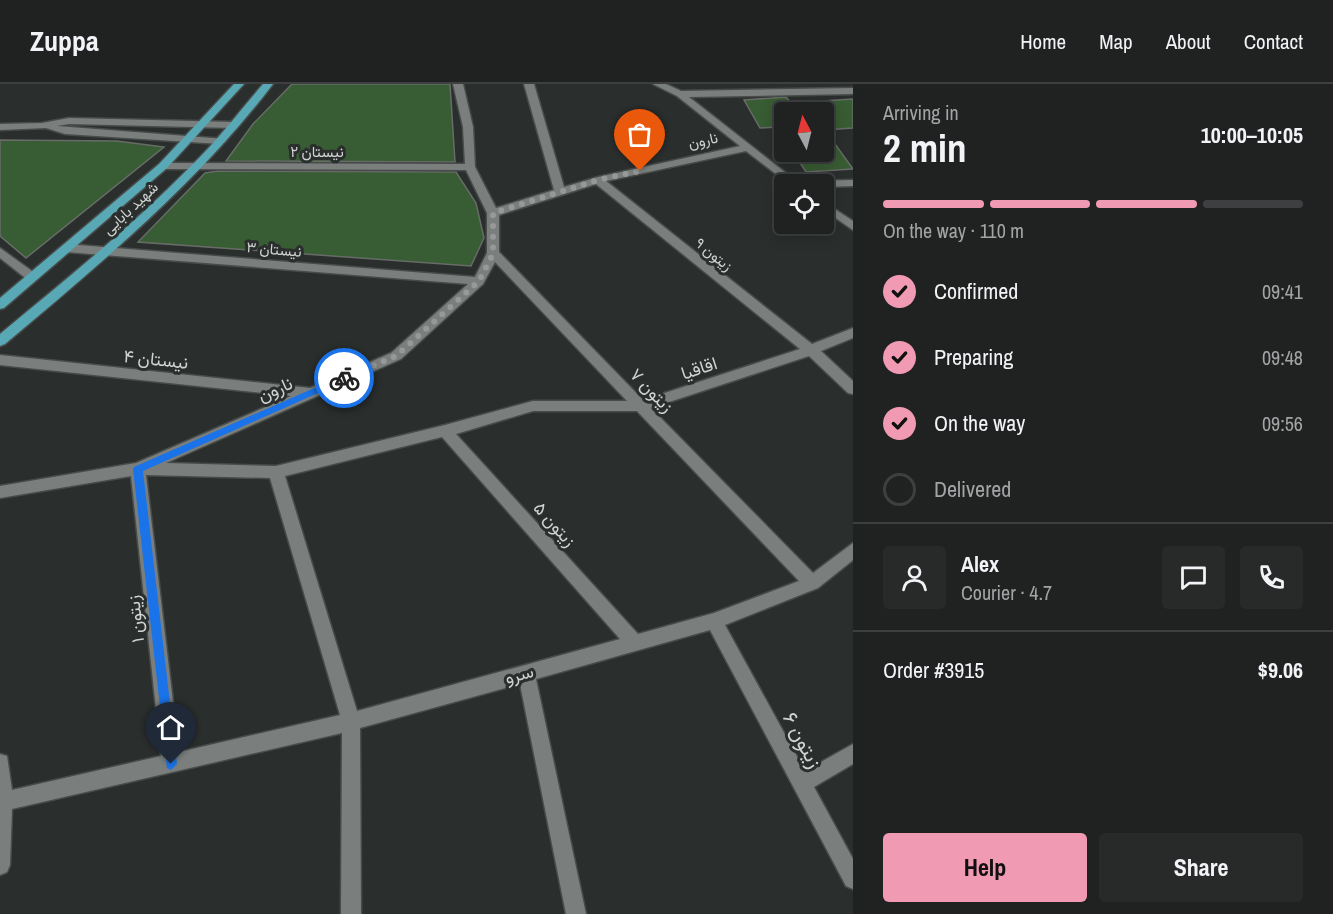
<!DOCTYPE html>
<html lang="en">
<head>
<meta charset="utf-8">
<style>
	body { margin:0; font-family:"Archivo Narrow",Vazirmatn,sans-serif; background:#282a2a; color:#f1f3f6; height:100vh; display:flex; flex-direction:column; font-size:22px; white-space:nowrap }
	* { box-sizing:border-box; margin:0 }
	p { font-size:20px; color:#a2a4a5 }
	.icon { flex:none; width:33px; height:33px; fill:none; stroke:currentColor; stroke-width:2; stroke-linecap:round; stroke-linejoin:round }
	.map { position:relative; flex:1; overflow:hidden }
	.side { display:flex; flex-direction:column; background:#202222; width:480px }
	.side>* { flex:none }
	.needle { width:39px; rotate:353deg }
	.controls { position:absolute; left:774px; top:18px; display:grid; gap:12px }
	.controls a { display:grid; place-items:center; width:60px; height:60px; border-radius:6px; background:#202222; box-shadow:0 3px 15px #0003,0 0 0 2px #3d3f40; font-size:30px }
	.pin { position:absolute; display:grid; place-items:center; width:51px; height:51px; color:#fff; margin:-62px -26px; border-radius:50% 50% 50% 0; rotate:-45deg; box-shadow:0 0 6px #0007 }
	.pin .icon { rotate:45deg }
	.courier { position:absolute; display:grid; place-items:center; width:60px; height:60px; margin:-30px; border:4px solid #1a73e8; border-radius:50%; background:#fff; color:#222; box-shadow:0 2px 8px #0007 }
	.overview em { font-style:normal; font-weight:700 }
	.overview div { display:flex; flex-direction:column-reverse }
	.overview { display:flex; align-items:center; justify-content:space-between; height:102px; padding:0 30px }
	h1 { font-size:39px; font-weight:700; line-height:45px }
	.bar { display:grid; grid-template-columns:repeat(4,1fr); gap:9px 6px; align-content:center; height:72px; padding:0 30px }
	.bar i { height:8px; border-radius:4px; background:#3d3f40 }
	.bar .on { background:#f19ab3 }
	.bar p { grid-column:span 4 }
	.line { display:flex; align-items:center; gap:15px; padding:0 30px; border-top:2px solid #3d3f40 }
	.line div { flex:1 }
	.round { display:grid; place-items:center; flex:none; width:63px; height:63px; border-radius:6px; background:#282a2a }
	ol { padding:0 30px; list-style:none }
	li { display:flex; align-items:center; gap:18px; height:66px }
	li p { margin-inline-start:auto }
	li .icon { padding:6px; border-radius:50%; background:#f19ab3; color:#111; stroke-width:4 }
	li:last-child { color:#a2a4a5 }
	li i { width:33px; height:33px; border:3px solid #3d3f40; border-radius:50% }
	.cta { display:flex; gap:12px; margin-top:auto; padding:12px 30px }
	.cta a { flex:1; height:69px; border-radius:6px; background:#f19ab3; color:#111; font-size:24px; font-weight:700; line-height:69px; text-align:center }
	.cta a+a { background:#282a2a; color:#f1f3f6 }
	header { display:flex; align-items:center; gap:36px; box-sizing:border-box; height:84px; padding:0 30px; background:#202222; border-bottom:2px solid #3d3f40 }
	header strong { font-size:28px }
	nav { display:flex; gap:33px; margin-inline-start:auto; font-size:21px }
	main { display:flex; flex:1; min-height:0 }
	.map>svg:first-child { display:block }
	.building { fill:#385c33; stroke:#686c68; stroke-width:1.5 }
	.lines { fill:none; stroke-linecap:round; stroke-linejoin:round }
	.minor-casing { stroke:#474c4a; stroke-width:3 }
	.major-casing { stroke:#474c4a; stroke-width:3 }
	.minor { fill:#7a7f7e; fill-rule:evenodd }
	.major { fill:#58a8b5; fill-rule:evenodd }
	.route { fill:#1a73e8 }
	.done { stroke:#969998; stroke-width:6; stroke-dasharray:0 10.8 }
	.labels { text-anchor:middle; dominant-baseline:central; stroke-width:6; stroke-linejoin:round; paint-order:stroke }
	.far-street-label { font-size:15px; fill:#d0d3d2; stroke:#2a2e2d }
	.street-label { font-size:18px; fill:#d0d3d2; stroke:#2a2e2d }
	.near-street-label { font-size:21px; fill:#d0d3d2; stroke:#2a2e2d }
</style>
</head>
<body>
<header>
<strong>Zuppa</strong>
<nav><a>Home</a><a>Map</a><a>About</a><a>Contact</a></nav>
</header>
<main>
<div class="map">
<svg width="853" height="830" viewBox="0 0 853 830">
	<rect width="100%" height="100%" fill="#2a2e2d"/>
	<!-- building -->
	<g class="building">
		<polygon points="292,0 450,0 455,78 226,77 253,40"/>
		<polygon points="786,13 791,19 853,15 853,44 825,46 853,85 806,88 793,68 824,68 824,28 784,28 784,54 777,43 760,44 744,16"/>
		<polygon points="0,56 117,57 164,63 26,174 0,152"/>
		<polygon points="218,87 456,88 476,119 484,154 471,182 138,158 205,89"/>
	</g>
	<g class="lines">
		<!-- minor casing -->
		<g class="minor-casing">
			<g id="minor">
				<path d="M453,0H463L473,43L475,83L496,124L554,106L524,0H534L564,103L598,93L740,62L677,12L653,0H666L681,7L853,4V10L689,13L800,100H789L746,67L606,97L812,260L853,244V254L821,267L853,297V310L848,309L809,272L651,324L813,489L853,459V476L818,504L725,541L805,687L853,660V680L814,703L853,775V805L846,802L710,546L536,595L586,830H566L520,600L360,644L361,830H341L342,649L12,725L10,781L7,788L0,791V670L7,672L12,706L161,672L131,392L0,414V402L136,379L291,312L0,281V271L310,304L391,269L468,200L66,168L60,164L66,160L475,193L487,169V129L466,86L163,85L158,82L163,79L465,80L463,43ZM596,100L800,265L643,316L499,168V131ZM495,178L627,317H533L445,341L276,382L166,379L401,275L483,200ZM533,327H637L799,497L714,529L638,550L456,350ZM442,353L620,555L357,627L285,392ZM146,391L270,394L340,631L179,668Z"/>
				<polygon points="69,34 234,38 239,41 234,44 69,40 57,42 225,55 226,57 221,60 65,50 46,44 0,46 0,40 42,39"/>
				<polygon points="853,96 853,102 824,103 824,100 802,100 807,97"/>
				<polygon points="824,118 853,137 853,146 824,126"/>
				<polygon points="0,164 36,190 36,196 28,196 0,174"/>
			</g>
		</g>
		<!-- major casing -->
		<g class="major-casing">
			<g id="major">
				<polygon points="234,0 244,0 167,84 4,224 0,225 0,214 159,80"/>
				<path d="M263,0H273C197,100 100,180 5,260L0,262V250C65,196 131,143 190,83C217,57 239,28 263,0Z"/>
			</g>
		</g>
		<!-- minor -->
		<use href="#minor" class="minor"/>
		<!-- major -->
		<use href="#major" class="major"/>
	</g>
	<!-- route -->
	<polygon class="route" points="344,291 347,292 347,296 143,387 177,680 171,686 167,684 133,385 134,383"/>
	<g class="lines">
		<!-- done -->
		<polyline class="done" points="344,294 396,272 479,197 493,170 493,129 598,96 640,87"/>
	</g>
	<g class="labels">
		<!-- far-street labels -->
		<g class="far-street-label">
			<text transform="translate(703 56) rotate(-12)">نارون</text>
			<text x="317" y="67">نیستان ۲</text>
			<text transform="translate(130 124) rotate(-43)">شهید بابایی</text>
			<text transform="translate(274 165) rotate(5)">نیستان ۳</text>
			<text transform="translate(714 170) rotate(39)">زیتون ۹</text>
		</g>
		<!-- street labels -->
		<g class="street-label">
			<text transform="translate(156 275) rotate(6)">نیستان ۴</text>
			<text transform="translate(699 284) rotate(-18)">اقاقیا</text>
			<text transform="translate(275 305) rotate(-24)">نارون</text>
			<text transform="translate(652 306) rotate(46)">زیتون ۷</text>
			<text transform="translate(555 440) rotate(48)">زیتون ۵</text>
			<text transform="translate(135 535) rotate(-96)">زیتون ۱</text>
			<text transform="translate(519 590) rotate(-15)">سرو</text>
		</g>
		<!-- near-street labels -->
		<g class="near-street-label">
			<text transform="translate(803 656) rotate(62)">زیتون ۶</text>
		</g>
	</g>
</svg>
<div class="controls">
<a><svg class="needle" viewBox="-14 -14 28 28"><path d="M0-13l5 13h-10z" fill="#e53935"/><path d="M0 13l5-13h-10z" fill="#a2a4a5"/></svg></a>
<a><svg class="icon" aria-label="locate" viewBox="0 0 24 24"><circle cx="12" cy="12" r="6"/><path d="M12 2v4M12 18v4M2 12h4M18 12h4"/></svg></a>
</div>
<div class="pin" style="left:640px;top:87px;background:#ea580c"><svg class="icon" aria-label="bag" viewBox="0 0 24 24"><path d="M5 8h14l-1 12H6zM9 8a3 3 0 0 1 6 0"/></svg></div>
<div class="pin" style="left:171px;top:680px;background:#1f2937"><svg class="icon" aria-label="home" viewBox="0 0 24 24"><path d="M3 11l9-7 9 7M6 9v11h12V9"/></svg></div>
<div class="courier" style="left:344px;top:294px"><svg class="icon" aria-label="bike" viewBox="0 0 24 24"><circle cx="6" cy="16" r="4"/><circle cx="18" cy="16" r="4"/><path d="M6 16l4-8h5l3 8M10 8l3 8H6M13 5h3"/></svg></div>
</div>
<section class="side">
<div class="overview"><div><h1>2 min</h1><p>Arriving in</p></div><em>10:00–10:05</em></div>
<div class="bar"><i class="on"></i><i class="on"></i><i class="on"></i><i></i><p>On the way · 110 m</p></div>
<ol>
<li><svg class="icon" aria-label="check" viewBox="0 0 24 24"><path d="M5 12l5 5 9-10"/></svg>Confirmed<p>09:41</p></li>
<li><svg class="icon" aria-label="check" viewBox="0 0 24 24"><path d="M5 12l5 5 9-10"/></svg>Preparing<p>09:48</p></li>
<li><svg class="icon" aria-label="check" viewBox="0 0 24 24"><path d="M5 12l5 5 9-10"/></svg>On the way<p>09:56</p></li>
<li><i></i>Delivered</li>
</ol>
<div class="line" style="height:108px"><a class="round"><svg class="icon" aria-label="person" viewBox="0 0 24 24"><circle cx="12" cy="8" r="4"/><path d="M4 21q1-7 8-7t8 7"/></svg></a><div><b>Alex</b><p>Courier · 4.7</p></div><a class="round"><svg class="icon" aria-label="chat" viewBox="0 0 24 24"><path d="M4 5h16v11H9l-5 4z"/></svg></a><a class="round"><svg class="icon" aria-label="phone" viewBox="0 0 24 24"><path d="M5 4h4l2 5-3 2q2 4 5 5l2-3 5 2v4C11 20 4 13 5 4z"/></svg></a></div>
<div class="line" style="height:78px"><div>Order #3915</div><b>$9.06</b></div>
<div class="cta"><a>Help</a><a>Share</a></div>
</section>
</main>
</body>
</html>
